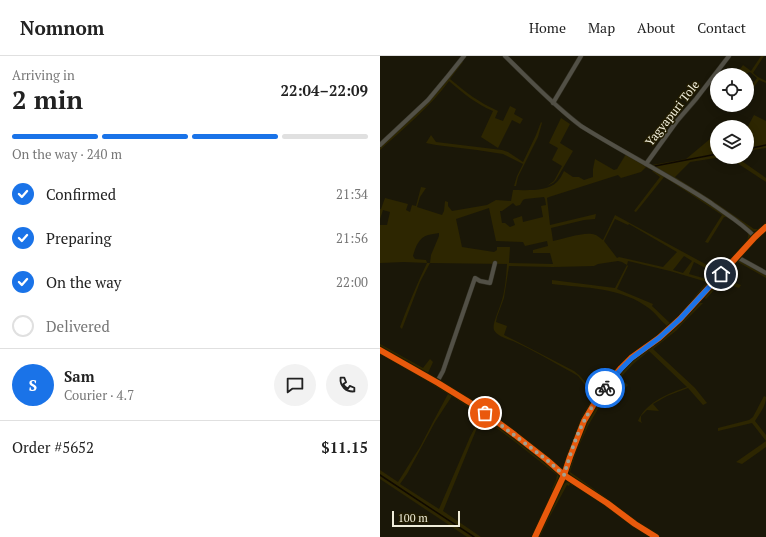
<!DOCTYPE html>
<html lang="en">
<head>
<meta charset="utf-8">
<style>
	body { margin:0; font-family:"PT Serif",serif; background:#f2f2f2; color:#222; height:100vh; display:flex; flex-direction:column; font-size:15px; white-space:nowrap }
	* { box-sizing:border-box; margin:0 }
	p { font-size:13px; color:#767676 }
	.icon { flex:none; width:22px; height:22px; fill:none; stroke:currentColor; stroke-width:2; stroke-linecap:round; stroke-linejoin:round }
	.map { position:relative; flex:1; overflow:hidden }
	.drawer { display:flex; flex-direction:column; background:#fff; width:380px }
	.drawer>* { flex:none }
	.tools { position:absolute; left:330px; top:12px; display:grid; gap:8px }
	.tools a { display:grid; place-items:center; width:44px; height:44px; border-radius:50%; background:#fff; box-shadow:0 2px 10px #0003; font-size:20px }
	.scale { position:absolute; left:12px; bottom:10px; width:68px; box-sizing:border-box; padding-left:4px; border:2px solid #efecd9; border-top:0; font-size:11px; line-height:14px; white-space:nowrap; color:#efecd9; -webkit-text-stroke:3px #221c00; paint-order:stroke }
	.pin { position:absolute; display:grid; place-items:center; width:34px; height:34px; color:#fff; margin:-17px; border:2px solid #fff; border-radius:50%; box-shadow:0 1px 4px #0007 }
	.courier { position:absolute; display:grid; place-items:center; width:40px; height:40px; margin:-20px; border:3px solid #1a73e8; border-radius:50%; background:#fff; color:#222; box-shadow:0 1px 5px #0007 }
	.summary em { font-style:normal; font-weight:600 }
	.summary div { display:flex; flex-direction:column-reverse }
	.summary { display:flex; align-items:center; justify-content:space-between; height:68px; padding:0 12px }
	h1 { font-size:26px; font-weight:600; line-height:30px }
	.bar { display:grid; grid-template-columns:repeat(4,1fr); gap:6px 4px; align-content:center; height:48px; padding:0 12px }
	.bar i { height:5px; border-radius:3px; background:#e0e0e0 }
	.bar .active { background:#1a73e8 }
	.bar p { grid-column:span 4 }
	.line { display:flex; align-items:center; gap:10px; padding:0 12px; border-top:1px solid #e0e0e0 }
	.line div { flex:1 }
	.round { display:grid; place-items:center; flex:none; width:42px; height:42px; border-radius:21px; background:#f2f2f2 }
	ol { padding:0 12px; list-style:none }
	li { display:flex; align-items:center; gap:12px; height:44px }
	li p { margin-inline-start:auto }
	li .icon { padding:4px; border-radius:50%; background:#1a73e8; color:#fff; stroke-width:4 }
	li:last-child { color:#767676 }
	li i { width:22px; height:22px; border:2px solid #e0e0e0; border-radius:50% }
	header { display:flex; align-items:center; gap:24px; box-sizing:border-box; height:56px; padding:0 20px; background:#fff; border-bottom:1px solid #e0e0e0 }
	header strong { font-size:19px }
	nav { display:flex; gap:22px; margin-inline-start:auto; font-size:14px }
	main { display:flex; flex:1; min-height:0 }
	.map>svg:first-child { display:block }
	.green { fill:#2d2601; fill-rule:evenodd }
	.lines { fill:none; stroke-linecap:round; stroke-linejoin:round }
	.stream { stroke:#0f0901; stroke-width:1.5 }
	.street-casing { stroke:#323023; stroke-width:5 }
	.street { stroke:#525046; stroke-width:4 }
	.cycleway-casing { stroke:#221c00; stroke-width:8 }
	.cycleway { stroke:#e8590c; stroke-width:6 }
	.done { stroke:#a4a190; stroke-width:4; stroke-dasharray:0 7.2 }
	.route { stroke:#1a73e8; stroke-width:5 }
	.labels { text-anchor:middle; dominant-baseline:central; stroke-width:3; stroke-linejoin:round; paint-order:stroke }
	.street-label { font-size:12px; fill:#efecd9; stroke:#221c00 }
</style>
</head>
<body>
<header>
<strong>Nomnom</strong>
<nav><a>Home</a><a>Map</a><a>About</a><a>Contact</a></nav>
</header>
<main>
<section class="drawer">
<div class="summary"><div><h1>2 min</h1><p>Arriving in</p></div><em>22:04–22:09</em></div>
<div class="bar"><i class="active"></i><i class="active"></i><i class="active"></i><i></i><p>On the way · 240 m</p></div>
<ol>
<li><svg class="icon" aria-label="check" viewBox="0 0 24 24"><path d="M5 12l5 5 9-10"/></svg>Confirmed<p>21:34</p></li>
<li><svg class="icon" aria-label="check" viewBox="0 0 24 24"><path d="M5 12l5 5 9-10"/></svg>Preparing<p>21:56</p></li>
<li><svg class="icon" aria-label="check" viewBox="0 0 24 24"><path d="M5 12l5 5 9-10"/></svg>On the way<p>22:00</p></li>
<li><i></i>Delivered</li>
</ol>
<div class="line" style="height:72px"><b class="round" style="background:#1a73e8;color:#fff">S</b><div><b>Sam</b><p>Courier · 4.7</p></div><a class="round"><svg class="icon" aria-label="chat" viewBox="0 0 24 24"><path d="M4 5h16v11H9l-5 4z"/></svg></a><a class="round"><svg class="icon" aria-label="phone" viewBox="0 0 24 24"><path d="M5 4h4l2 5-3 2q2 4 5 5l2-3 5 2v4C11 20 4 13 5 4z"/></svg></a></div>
<div class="line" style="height:52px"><div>Order #5652</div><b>$11.15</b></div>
</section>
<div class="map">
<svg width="386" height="481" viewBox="0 0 386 481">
	<rect width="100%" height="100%" fill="#1a1708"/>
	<!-- green -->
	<g class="green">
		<polygon points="381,0 384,0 373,17 378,21 386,25 386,27 379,24 367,40 367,36 377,22 370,16 367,17 366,19 362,19 358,16 363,9 371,15"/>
		<path d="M82,5L83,6L70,23C87,37 98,46 118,55L115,62L123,65L130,50L136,53L134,58L143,63L140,68L132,64L118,92L101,81L113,55C96,48 83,37 69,25C51,50 23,73 0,94V92L42,52L62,31Z"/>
		<polygon points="374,59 386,65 386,92 367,95 367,72"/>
		<polygon points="181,62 190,68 180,87 193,95 176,124 173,127 167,130 174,125 182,110 172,104 178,92 169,87"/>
		<polygon points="161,66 162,67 158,81 138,121 136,130 134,130 137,120 143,108 123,98 97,94 56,89 46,87 51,79 56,86 122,94 128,96 143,106 156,79"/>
		<path d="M337,74C337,80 333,82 331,88L337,91V101H342L310,106L295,121L330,143L374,173H378L386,166V169L378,176L373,175L328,144L275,111L272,109L306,103L330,83Z"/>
		<path d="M246,98L270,112L269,113L266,111L261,116L241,122L238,119L169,141L167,142L170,169L216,158L215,163L204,164L171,172L173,185C182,183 204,176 212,178C216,178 220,182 223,184L235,159L338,215L337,217L336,220L299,261L277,281L263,292L226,328L206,356L192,389L191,388L202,360L214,340L198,320L193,317C173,306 153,294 133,285C127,283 117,280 114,274C112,269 118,256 120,250C125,237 126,222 127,208L50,207L40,226L22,273L20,271C28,249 37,228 47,207L24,206L0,207V169H7L10,156L3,154L0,163V153H1L5,142L28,148L26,154L30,156L32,149L36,150L41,131L46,132L40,141L37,151L62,159L64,155L65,145L68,146V150L72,155L107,149L116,144L131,145L133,134C146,134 167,136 177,126C180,123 182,119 184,115L193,121H199L204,124L213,121V113L215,103L234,114L237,113ZM164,141L165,143L166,149L161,150L163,161L143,166L142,160L133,163L135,169L130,171L125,167H122L120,155H122L133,147L136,150L140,149L143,144L145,143ZM109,152L116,185L143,186L145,190L167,185L168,190L153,194V197H170L173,208L129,207L130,191H117V194L114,196L82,191L76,163ZM235,163L248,169L249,168L297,196L283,211L239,201L237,202L224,185ZM59,177V180L51,199L50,207H47L46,204L35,203L33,200C35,192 39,181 48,179C51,178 55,178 59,177ZM304,200L312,205L303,217L293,214ZM238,205L242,206L247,209L235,232L172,224V228C205,232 242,231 270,253C276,258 281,265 287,270L283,275L244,303L216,338L199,319L194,315L138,286L124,279L127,270L116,266L117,261L124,242L129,210L173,211L214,210L218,208ZM248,205L290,215L327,226L298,260L290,267L272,250L273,248L237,233L248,210L247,209ZM314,206L333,216L332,221L330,224L309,218Z"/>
		<polygon points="348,101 356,101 386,122 386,126"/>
		<path d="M274,114L311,136L360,169L370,177V182L366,188L365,187C367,184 369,181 368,178C366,172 351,164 346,161H344L328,187L325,186L342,159L309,137L284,121L256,156L254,155L280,121L272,115Z"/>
		<polygon points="358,204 386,219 386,222 358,206 355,206 342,222 361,229 359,232 341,226 326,243 323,240 355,205"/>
		<path d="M317,247H323L302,268L297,274L273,293L315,332L327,347L323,349L308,332L287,340L273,348L279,355L267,354L261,360V365L262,367L258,365C266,346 289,337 307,331L269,295L253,308L240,322L248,329L244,333L236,327L234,331L224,341L222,346L208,370L197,394L190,416L228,443L226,444L191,419L188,415L204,369L223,339L250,307L294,273Z"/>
		<polygon points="0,288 43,312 50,303 53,306 48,317 4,294 0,291"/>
		<path d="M50,327H53L56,328L79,342L116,367L172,411L177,416L179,421L173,434L172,433L176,424L177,419L134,385L103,362L99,367L63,455L101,481H87L0,423V414L18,426L40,391L54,364L68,338ZM72,340L101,360L90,381L59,453L20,428L27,418L55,366Z"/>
		<path d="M384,340L386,341C386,350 380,357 375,365L386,379V391L362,408L356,406L386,385L372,367L338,375V372L369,364L373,361Z"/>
		<polygon points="187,426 192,427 196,430 193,429 193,430 190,428 189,430 187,429 169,462 160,481 158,481 182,430 184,428"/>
	</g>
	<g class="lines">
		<!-- stream -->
		<g class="stream">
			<polyline points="367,93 386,89"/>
			<polyline points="275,110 337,98"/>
			<polyline points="0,419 94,481"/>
		</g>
		<!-- street casing -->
		<g class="street-casing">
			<g id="street">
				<path d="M125,0C150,24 173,49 201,70C244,97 289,119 331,147C346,158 362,167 375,181"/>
				<polyline points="173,47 201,0"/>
				<polyline points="0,89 48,44 68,20 84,0"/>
				<polyline points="266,108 297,65 316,43 349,0"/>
				<polyline points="357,201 386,217"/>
				<polyline points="0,294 58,327 97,351 135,379 167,404 184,419 227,447 255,468 276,481"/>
				<polyline points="57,326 63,315 95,222 100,225 110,227 115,207"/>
				<polyline points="155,481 184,419 190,401 204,365 217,343 225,331 241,312 251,302 279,282 300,263 375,181 386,171"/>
			</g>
		</g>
		<!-- street -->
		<use href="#street" class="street"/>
		<!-- cycleway casing -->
		<g class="cycleway-casing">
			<g id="cycleway">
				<polyline points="0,294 58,327 97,351 135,379 167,404 184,419 227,447 255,468 276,481"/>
				<polyline points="155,481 184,419 190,401 204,365 217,343 225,331 241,312 251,302 279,282 300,263 375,181 386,171"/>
			</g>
		</g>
		<!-- cycleway -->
		<use href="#cycleway" class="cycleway"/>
	</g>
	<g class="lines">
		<!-- done -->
		<path class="done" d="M105,357L167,404L184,419C190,399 197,376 208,358C213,349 219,340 225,332"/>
		<!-- route -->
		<polyline class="route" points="225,332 242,312 252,302 279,282 300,263 341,218"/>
	</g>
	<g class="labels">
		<!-- street labels -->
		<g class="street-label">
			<text transform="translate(292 57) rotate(-52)">Yagyapuri Tole</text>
		</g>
	</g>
</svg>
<div class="tools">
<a><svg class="icon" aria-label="locate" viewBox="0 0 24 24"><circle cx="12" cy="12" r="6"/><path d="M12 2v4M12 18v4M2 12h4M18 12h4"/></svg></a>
<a><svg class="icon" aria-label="layers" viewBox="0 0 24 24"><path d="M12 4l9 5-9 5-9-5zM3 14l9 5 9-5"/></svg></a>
</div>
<div class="scale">100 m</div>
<div class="pin" style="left:105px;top:357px;background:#ea580c"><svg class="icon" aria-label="bag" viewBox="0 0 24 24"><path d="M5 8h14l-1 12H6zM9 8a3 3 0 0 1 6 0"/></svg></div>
<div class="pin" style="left:341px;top:218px;background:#1f2937"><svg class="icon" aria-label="home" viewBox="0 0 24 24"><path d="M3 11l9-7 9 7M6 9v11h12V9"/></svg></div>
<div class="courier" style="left:225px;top:332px"><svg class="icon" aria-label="bike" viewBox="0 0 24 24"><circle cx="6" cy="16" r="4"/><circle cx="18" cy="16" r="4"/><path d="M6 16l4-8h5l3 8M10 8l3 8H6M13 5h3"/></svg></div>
</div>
</main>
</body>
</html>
